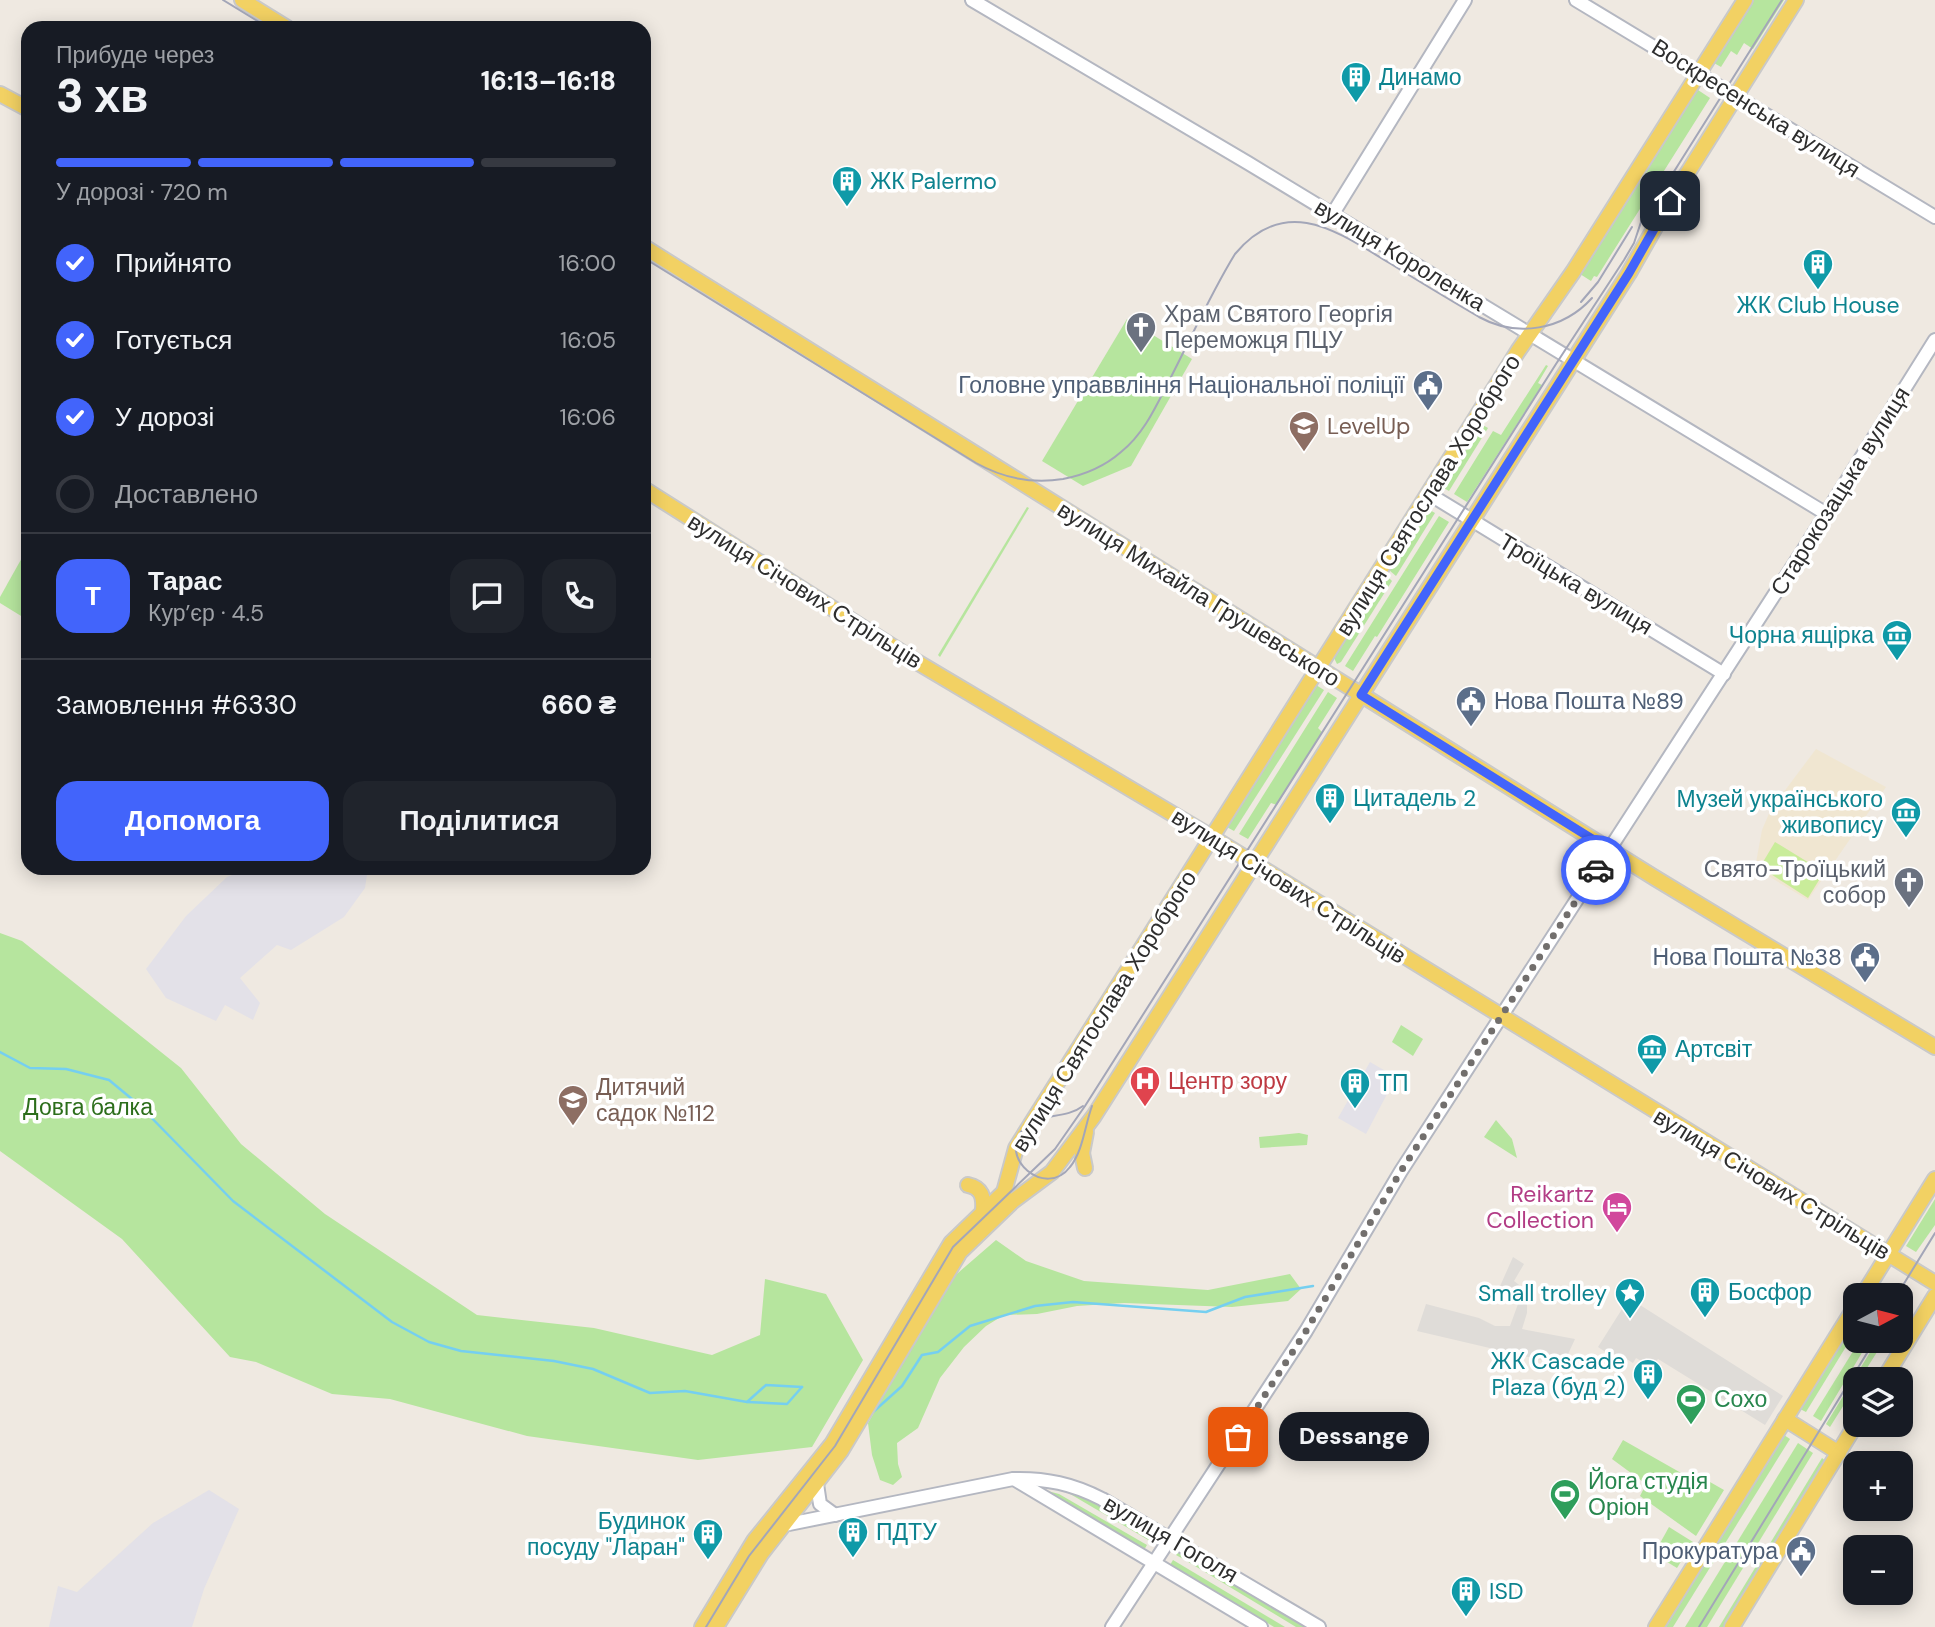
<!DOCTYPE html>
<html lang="uk">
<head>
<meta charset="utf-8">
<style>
	body { margin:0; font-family:"DM Sans",sans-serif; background:#20242c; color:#f1f3f6; height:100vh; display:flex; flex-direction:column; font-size:26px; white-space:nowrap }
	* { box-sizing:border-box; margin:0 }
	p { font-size:23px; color:#9ea1a6 }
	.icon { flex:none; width:38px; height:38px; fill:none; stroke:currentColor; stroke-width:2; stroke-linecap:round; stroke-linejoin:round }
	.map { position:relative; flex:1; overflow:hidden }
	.panel { position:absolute; left:21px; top:21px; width:630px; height:854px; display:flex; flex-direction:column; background:#171b24; border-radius:21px; box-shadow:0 4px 18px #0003 }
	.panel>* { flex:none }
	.needle { width:46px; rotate:83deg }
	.fabs { position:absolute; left:1843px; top:1283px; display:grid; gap:14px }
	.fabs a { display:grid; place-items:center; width:70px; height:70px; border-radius:14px; background:#171b24; box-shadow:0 4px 18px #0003; font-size:35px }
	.pin { position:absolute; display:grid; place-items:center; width:60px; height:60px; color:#fff; margin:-30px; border-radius:14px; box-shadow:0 4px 10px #0006 }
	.courier { position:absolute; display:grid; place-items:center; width:70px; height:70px; margin:-35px; border:5px solid #4264fb; border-radius:50%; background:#fff; color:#222; box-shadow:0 2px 9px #0007 }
	.bubble { position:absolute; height:49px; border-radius:21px; background:#171b24; box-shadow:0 4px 18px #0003; font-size:23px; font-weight:800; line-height:49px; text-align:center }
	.summary em { font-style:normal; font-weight:800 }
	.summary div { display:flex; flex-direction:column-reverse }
	.summary { display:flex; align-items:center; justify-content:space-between; height:119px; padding:0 35px }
	h1 { font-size:46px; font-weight:800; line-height:52px }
	.bar { display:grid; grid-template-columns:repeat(4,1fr); gap:10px 7px; align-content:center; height:84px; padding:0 35px }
	.bar i { height:9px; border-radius:5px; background:#363941 }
	.bar .selected { background:#4264fb }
	.bar p { grid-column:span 4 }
	.line { display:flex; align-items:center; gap:18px; padding:0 35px; border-top:2px solid #363941 }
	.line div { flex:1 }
	.round { display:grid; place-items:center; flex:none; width:74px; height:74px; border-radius:21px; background:#20242c }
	ol { padding:0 35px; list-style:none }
	li { display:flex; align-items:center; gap:21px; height:77px }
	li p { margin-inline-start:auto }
	li .icon { padding:7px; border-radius:50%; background:#4264fb; color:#fff; stroke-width:4 }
	li:last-child { color:#9ea1a6 }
	li i { width:38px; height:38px; border:4px solid #363941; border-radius:50% }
	.action { display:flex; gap:14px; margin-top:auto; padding:14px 35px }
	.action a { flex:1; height:80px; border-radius:21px; background:#4264fb; color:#fff; font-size:28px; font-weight:800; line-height:80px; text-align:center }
	.action a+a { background:#20242c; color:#f1f3f6 }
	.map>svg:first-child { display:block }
	.industrial { fill:#e3e1e8 }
	.education { fill:#f0e6d1 }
	.green { fill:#b6e59e }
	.pitch { fill:#c9ec9a }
	.plaza { fill:#dfdcd8 }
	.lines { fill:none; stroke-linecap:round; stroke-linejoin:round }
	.stream { stroke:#75cff0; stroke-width:2.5 }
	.secondary-casing { stroke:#b4b7c1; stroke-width:16 }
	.primary-casing { stroke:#c9c9c9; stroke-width:18 }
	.secondary { stroke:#fff; stroke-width:12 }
	.primary { stroke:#f2d163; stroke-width:14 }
	.tram { stroke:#a3a6b8; stroke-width:2 }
	.done { stroke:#726f6d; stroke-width:7; stroke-dasharray:0 12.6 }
	.route { stroke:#4264fb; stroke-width:9 }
	.labels { text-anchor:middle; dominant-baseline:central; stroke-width:7; stroke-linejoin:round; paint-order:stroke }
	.culture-label { font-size:23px; fill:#0d838f; stroke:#fff; text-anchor:start }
	.street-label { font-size:23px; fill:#2e2e2e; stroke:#fff }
	.worship-label { font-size:23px; fill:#5b616d; stroke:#fff; text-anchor:start }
	.service-label { font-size:23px; fill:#4e5e75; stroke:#fff; text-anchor:end }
	.education-label { font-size:23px; fill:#785e54; stroke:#fff; text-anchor:start }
	.health-label { font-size:23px; fill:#be3a42; stroke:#fff; text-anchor:start }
	.park-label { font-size:23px; fill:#2c6e1b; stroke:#fff }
	.hotel-label { font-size:23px; fill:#b23c85; stroke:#fff; text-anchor:end }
	.leisure-label { font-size:23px; fill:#27864d; stroke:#fff; text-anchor:start }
</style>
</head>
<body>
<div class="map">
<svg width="1935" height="1627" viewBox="0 0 1935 1627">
	<rect width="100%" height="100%" fill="#efe9e1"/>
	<!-- industrial -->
	<g class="industrial">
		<polygon points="250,868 285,868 289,873 295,868 368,868 365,888 344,917 291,950 277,945 240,978 260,1003 253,1020 225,1005 216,1021 166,998 146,969 186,916 227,877"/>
		<polygon points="1370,1062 1396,1077 1366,1134 1338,1118"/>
		<polygon points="209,1490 239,1509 204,1589 192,1627 49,1627 58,1586 77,1592 153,1523"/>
	</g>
	<!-- education -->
	<polygon class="education" points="1816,749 1886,787 1808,900 1755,868 1762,830 1771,809"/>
	<!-- green -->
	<g class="green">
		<polygon points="1754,0 1784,0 1753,49 1744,43 1737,55 1731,51 1721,67 1714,63"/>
		<polygon points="1698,90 1710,98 1597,277 1594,276 1591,281 1580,274"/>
		<polygon points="1127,319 1192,359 1131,466 1083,486 1042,461"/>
		<polygon points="1546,365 1548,366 1538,383 1542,385 1467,502 1454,494 1493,431 1501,435"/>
		<polygon points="1481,424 1488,428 1449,491 1442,487"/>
		<polygon points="1027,507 1029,508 940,657 938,655"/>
		<polygon points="1428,509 1435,513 1396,576 1389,570"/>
		<polygon points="1439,516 1449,522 1377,637 1375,636 1353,671 1345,666"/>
		<polygon points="28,547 28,616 26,619 0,603 0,597"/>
		<polygon points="1386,575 1392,581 1341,662 1337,664 1334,658"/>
		<polygon points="1316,685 1324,690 1234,831 1225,826"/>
		<polygon points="1328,692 1337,698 1318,728 1322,732 1277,805 1271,803 1248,839 1239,834"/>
		<polygon points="0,933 22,941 181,1068 241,1144 325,1214 477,1315 594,1328 712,1355 760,1335 765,1279 826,1294 863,1360 812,1447 698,1460 527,1436 390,1399 332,1394 256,1362 230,1357 122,1239 0,1151"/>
		<polygon points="1401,1025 1423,1039 1413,1056 1392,1042"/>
		<polygon points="1496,1120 1512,1139 1517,1158 1484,1137"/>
		<polygon points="1299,1133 1308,1135 1307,1145 1260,1148 1259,1137"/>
		<polygon points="1935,1199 1935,1225 1916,1252 1906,1246"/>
		<polygon points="996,1240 1026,1261 1084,1281 1208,1290 1290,1274 1301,1289 1288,1301 1232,1307 1124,1303 1077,1306 1037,1314 1004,1315 986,1326 964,1347 940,1378 918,1428 897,1443 898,1464 902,1477 893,1485 880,1480 872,1455 868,1423 951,1279"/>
		<polygon points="1855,1320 1855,1332 1806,1412 1800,1409"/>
		<polygon points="1860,1340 1869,1341 1821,1421 1813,1416"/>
		<polygon points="1877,1341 1884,1341 1860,1379 1855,1379 1855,1387 1830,1427 1826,1424"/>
		<polygon points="1784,1435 1790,1439 1673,1627 1666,1627"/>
		<polygon points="1623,1440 1697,1482 1703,1478 1724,1490 1696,1536 1640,1496 1646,1484 1612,1459"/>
		<polygon points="1798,1443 1813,1453 1707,1627 1685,1627"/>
		<polygon points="1822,1458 1827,1462 1725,1627 1719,1627"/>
		<polygon points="1060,1488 1085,1498 1153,1535 1150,1541"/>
		<polygon points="1044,1490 1059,1494 1147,1545 1144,1550"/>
		<polygon points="1669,1527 1693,1542 1677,1568 1654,1554"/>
		<polygon points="1180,1549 1192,1557 1187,1560 1193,1558 1307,1627 1296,1627 1185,1560 1176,1555"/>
		<polygon points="1173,1560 1285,1627 1274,1627 1170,1565"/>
	</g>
	<!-- pitch -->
	<polygon class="pitch" points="1775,842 1824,872 1808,898 1760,867"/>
	<!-- plaza -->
	<g class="plaza">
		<polygon points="1513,1257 1524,1264 1514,1281 1527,1291 1527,1313 1522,1329 1575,1339 1563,1365 1417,1331 1426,1304 1479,1318 1495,1326 1510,1326 1518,1304 1497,1293"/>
		<polygon points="1629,1298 1783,1396 1765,1425 1658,1359 1655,1363 1646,1358 1643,1362 1636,1358 1633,1363 1625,1358 1622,1363 1598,1347"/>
	</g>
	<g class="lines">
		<!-- stream -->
		<g class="stream">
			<polyline points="0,1052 30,1068 66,1069 109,1080 138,1104 233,1201 392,1322 429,1342 461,1351 554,1361 593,1369 650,1393 685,1391 747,1402 787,1404 802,1387"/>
			<polyline points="747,1402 766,1385 802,1387"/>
			<polyline points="872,1413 902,1386 922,1355 938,1352 970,1326 1035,1306 1073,1302 1206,1312 1245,1297 1313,1286"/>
		</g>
		<!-- secondary casing -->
		<g class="secondary-casing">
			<g id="secondary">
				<polyline points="972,0 1248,163 1825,513"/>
				<polyline points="1576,0 1935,217"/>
				<polyline points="1332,215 1465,0"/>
				<polyline points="1429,494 1724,674"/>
				<polyline points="1014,1479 1261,1627"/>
				<polyline points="817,1484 820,1504 835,1515"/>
				<path d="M784,1525L1013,1479C1046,1478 1073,1484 1102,1499L1319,1627"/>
				<polyline points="1112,1627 1306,1331 1401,1171 1804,549 1935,340"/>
			</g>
		</g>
		<!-- primary casing -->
		<g class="primary-casing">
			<g id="primary">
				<polyline points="242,0 287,28"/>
				<polyline points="0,94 28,109"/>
				<polyline points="644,247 1655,878 1935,1047"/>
				<polyline points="644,489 917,662 1213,838 1935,1283"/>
				<polyline points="1085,1168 1082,1153 1086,1132"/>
				<path d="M968,1185C982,1188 984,1197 983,1211"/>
				<polyline points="1863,1295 1935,1179"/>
				<polyline points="1884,1379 1935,1296"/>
				<polyline points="1785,1419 1839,1453"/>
				<polyline points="702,1627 754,1541 832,1444 951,1243 1004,1192 1016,1148 1518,351 1573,272 1745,0"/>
				<polyline points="716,1627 761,1554 841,1451 960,1252 1013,1201 1052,1172 1094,1116 1629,273 1670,201 1796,0"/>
				<polyline points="1656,1627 1855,1307"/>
				<polyline points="1732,1627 1856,1424"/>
			</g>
		</g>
		<!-- secondary -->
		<use href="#secondary" class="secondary"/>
		<!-- primary -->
		<use href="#primary" class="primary"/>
		<!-- tram -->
		<g class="tram">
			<polyline points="223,0 269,28"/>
			<polyline points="1646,216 1782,0"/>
			<path d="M644,258L976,463C1003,478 1033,484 1063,479C1084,475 1105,466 1121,452C1145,433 1157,404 1171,377C1192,336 1211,293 1235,254C1286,193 1338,232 1391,264C1420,282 1450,300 1479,317C1517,338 1563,330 1592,298"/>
			<polyline points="1581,302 1598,282 1632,227"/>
			<path d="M1083,1106C1065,1120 1038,1112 1024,1128C996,1158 1046,1199 1070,1167C1083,1151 1085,1125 1092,1106"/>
			<polyline points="1897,1295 1935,1233"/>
			<polyline points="706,1627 749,1556 835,1446 953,1247 1055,1149 1085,1106 1556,364 1624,260 1634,243 1647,204"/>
			<polyline points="1699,1627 1875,1340"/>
		</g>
	</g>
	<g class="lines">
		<!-- done -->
		<polyline class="done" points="1238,1437 1306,1331 1401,1171 1596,870"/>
		<!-- route -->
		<polyline class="route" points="1596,870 1610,850 1361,695 1629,273 1670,201"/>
	</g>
	<!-- icons -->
	<defs>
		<g id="building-pin" transform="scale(1.575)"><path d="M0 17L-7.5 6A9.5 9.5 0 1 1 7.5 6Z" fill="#0f9aa8" stroke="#fff"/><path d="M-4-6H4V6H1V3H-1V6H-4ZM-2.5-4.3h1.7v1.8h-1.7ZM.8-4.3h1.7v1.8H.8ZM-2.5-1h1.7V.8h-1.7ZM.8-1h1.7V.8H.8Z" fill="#fff"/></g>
		<g id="church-pin" transform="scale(1.575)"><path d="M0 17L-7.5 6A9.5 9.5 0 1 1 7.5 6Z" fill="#6b7280" stroke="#fff"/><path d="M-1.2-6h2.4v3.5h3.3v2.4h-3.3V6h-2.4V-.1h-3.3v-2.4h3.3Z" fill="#fff"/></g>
		<g id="civic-pin" transform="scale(1.575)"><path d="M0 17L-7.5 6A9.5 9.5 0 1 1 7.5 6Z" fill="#5c6f8a" stroke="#fff"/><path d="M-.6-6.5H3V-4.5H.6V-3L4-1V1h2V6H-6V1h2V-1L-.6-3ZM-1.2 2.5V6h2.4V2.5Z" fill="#fff"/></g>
		<g id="university-pin" transform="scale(1.575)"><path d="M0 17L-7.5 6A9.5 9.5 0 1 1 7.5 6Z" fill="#8d6e63" stroke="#fff"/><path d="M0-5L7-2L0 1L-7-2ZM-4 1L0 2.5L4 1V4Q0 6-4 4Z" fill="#fff"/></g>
		<g id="museum-pin" transform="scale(1.575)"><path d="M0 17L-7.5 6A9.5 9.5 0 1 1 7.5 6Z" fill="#0f9aa8" stroke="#fff"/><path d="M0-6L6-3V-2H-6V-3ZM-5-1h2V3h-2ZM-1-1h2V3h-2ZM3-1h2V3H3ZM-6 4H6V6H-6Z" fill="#fff"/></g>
		<g id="hospital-pin" transform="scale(1.575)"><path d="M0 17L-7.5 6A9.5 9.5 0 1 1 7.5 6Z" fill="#e0444e" stroke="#fff"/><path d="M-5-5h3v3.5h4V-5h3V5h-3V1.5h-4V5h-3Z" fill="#fff"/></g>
		<g id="school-pin" transform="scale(1.575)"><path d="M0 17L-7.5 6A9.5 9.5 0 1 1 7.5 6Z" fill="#8d6e63" stroke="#fff"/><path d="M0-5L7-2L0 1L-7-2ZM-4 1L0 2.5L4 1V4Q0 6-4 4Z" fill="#fff"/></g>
		<g id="hotel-pin" transform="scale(1.575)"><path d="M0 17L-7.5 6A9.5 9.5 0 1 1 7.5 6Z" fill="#d1479c" stroke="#fff"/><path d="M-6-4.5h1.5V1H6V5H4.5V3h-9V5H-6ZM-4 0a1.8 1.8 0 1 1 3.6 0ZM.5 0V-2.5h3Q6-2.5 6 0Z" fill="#fff"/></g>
		<g id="sight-pin" transform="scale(1.575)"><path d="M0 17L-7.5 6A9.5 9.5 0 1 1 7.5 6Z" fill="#0f9aa8" stroke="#fff"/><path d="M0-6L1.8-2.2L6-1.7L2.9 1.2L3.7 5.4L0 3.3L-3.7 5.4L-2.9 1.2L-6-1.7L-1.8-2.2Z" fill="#fff"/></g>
		<g id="stadium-pin" transform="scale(1.575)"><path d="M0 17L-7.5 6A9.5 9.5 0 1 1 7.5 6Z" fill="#2e9e5b" stroke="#fff"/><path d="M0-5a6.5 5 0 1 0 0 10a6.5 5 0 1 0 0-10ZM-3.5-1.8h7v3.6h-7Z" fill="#fff"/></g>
	</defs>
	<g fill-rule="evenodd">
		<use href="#building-pin" x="1356" y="77"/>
		<use href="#building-pin" x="847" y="181"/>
		<use href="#building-pin" x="1818" y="264"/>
		<use href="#church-pin" x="1141" y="327"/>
		<use href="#civic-pin" x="1428" y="385"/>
		<use href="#university-pin" x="1304" y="426"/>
		<use href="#museum-pin" x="1897" y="635"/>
		<use href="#civic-pin" x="1471" y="701"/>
		<use href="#building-pin" x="1330" y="798"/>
		<use href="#museum-pin" x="1906" y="812"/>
		<use href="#church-pin" x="1909" y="882"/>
		<use href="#civic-pin" x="1865" y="957"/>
		<use href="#museum-pin" x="1652" y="1049"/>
		<use href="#hospital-pin" x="1145" y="1081"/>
		<use href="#building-pin" x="1355" y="1083"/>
		<use href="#school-pin" x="573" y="1100"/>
		<use href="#hotel-pin" x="1617" y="1207"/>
		<use href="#building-pin" x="1705" y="1292"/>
		<use href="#sight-pin" x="1630" y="1293"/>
		<use href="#building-pin" x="1648" y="1374"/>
		<use href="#stadium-pin" x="1691" y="1399"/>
		<use href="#stadium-pin" x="1565" y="1494"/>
		<use href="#building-pin" x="853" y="1532"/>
		<use href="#building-pin" x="708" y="1534"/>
		<use href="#civic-pin" x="1801" y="1551"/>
		<use href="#building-pin" x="1466" y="1591"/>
	</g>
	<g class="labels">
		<!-- culture labels -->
		<g class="culture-label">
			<text x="1379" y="77">Динамо</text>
			<text x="870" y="181">ЖК Palermo</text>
			<text x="1818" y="305" text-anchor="middle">ЖК Club House</text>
			<text x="1874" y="635" text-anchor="end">Чорна ящірка</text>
			<text x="1353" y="798">Цитадель 2</text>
			<text x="1883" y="799" text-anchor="end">Музей українського<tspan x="1883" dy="26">живопису</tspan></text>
			<text x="1675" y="1049">Артсвіт</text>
			<text x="1378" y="1083">ТП</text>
			<text x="1728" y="1292">Босфор</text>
			<text x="1607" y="1293" text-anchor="end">Small trolley</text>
			<text x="1625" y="1361" text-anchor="end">ЖК Cascade<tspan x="1625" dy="26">Plaza (буд 2)</tspan></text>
			<text x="685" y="1521" text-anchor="end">Будинок<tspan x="685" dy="26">посуду "Ларан"</tspan></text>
			<text x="876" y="1532">ПДТУ</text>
			<text x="1489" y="1591">ISD</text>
		</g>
		<!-- street labels -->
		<g class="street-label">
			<text transform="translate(1756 108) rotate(32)">Воскресенська вулиця</text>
			<text transform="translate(1400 255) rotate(31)">вулиця Короленка</text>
			<text transform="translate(1840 491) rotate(-58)">Старокозацька вулиця</text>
			<text transform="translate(1428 495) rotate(-58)">вулиця Святослава Хороброго</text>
			<text transform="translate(1576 584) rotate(31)">Троїцька вулиця</text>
			<text transform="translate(805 591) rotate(32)">вулиця Січових Стрільців</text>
			<text transform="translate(1199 594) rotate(32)">вулиця Михайла Грушевського</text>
			<text transform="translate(1289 886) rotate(32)">вулиця Січових Стрільців</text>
			<text transform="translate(1104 1011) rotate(-58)">вулиця Святослава Хороброго</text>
			<text transform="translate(1772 1184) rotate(31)">вулиця Січових Стрільців</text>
			<text transform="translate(1171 1539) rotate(30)">вулиця Гоголя</text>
		</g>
		<!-- worship labels -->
		<g class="worship-label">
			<text x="1164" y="314">Храм Святого Георгія<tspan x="1164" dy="26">Переможця ПЦУ</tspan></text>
			<text x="1886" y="869" text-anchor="end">Свято-Троїцький<tspan x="1886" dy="26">собор</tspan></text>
		</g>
		<!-- service labels -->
		<g class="service-label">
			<text x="1405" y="385">Головне управвління Національної поліції</text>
			<text x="1494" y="701" text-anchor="start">Нова Пошта №89</text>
			<text x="1842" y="957">Нова Пошта №38</text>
			<text x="1778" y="1551">Прокуратура</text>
		</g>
		<!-- education labels -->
		<g class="education-label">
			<text x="1327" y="426">LevelUp</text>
			<text x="596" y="1087">Дитячий<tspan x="596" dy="26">садок №112</tspan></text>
		</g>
		<!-- health labels -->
		<g class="health-label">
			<text x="1168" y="1081">Центр зору</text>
		</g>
		<!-- park labels -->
		<g class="park-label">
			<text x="88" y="1107">Довга балка</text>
		</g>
		<!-- hotel labels -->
		<g class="hotel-label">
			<text x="1594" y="1194">Reikartz<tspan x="1594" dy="26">Collection</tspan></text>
		</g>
		<!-- leisure labels -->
		<g class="leisure-label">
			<text x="1714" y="1399">Сохо</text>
			<text x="1588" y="1481">Йога студія<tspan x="1588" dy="26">Оріон</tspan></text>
		</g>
	</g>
</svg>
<div class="fabs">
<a><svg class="needle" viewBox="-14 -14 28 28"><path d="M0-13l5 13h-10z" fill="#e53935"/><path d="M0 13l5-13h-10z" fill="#9ea1a6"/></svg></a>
<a><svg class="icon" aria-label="layers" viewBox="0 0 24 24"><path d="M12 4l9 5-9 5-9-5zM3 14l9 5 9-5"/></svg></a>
<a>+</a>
<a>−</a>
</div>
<div class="pin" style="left:1238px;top:1437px;background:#ea580c"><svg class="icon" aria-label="bag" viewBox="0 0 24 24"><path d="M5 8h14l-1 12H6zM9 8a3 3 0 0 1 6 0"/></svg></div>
<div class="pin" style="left:1670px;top:201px;background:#1f2937"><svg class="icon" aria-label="home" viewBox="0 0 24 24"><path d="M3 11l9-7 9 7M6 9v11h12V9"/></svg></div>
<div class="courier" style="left:1596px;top:870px"><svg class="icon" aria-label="car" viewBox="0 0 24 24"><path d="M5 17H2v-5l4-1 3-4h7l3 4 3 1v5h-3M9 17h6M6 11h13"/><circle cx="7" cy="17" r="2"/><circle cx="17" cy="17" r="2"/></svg></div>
<div class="bubble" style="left:1279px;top:1412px;width:150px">Dessange</div>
<section class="panel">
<div class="summary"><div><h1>3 хв</h1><p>Прибуде через</p></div><em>16:13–16:18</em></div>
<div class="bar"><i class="selected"></i><i class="selected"></i><i class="selected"></i><i></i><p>У дорозі · 720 m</p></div>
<ol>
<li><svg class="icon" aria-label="check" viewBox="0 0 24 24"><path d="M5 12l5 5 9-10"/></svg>Прийнято<p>16:00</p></li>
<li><svg class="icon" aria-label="check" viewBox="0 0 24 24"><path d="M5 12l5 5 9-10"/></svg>Готується<p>16:05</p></li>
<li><svg class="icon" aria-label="check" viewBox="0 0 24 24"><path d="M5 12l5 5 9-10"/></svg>У дорозі<p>16:06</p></li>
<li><i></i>Доставлено</li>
</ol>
<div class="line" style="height:126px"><b class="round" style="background:#4264fb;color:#fff">Т</b><div><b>Тарас</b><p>Кур’єр · 4.5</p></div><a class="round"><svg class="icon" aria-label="chat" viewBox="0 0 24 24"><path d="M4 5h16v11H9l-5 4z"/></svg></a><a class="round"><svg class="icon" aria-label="phone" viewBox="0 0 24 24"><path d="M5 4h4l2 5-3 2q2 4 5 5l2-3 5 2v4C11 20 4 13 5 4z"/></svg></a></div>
<div class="line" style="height:91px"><div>Замовлення #6330</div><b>660 ₴</b></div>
<div class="action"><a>Допомога</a><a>Поділитися</a></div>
</section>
</div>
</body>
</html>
